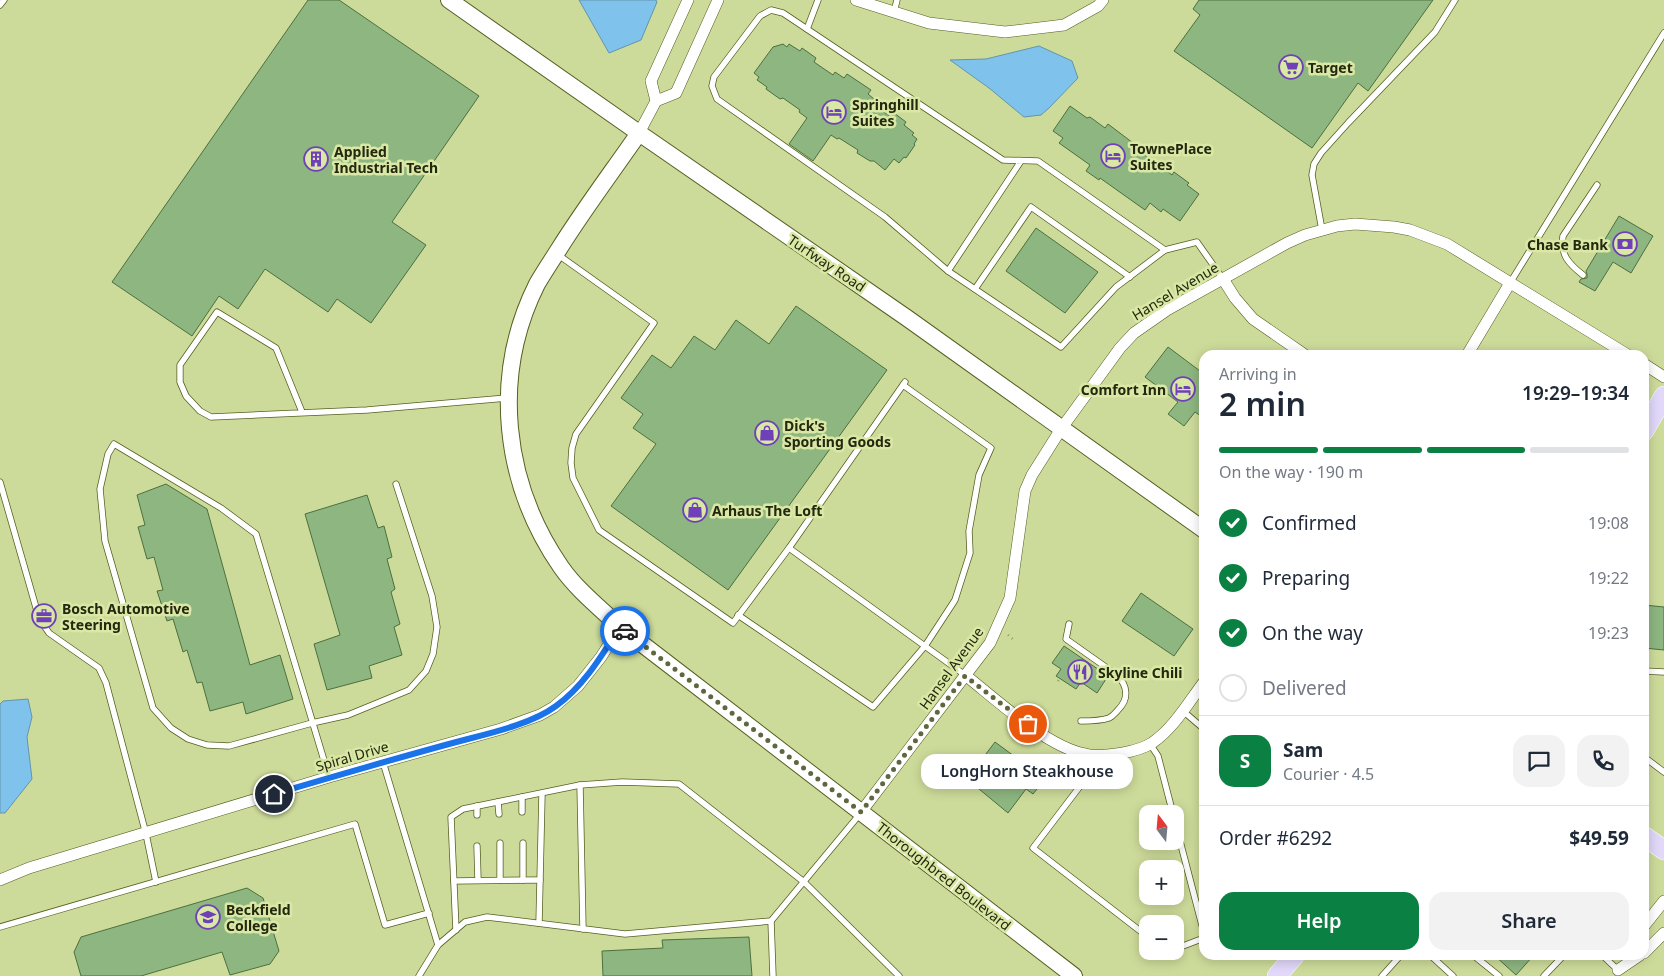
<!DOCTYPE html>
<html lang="en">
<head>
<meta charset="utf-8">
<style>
	body { margin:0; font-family:"Noto Sans",sans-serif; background:#f2f2f3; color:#1f2937; height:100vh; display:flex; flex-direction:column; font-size:19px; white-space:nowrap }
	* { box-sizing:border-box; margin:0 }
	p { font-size:16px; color:#747a83 }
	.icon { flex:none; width:28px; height:28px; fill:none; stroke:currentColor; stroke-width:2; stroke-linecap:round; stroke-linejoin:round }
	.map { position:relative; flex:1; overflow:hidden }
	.details { position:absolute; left:1199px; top:350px; width:450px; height:610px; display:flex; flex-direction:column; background:#fff; border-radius:15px; box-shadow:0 2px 12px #0003 }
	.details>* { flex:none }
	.needle { width:32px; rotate:344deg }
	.controls { position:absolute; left:1139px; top:805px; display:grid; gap:10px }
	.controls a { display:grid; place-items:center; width:45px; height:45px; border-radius:10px; background:#fff; box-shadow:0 2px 12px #0003; font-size:25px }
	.pin { position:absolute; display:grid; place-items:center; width:42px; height:42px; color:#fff; margin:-21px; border:2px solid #fff; border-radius:50%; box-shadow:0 1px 5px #0007 }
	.courier { position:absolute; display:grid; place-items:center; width:50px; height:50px; margin:-25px; border:4px solid #1a73e8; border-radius:50%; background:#fff; color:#222; box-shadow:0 1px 6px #0007 }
	.bubble { position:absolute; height:35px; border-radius:15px; background:#fff; box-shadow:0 2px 12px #0003; font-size:16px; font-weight:600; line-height:35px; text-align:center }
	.overview em { font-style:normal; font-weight:600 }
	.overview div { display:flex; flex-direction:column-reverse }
	.overview { display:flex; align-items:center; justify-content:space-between; height:85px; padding:0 20px }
	h1 { font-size:32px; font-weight:600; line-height:38px }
	.bar { display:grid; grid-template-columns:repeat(4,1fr); gap:8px 5px; align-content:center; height:60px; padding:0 20px }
	.bar i { height:6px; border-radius:4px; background:#e0e1e3 }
	.bar .active { background:#0b8043 }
	.bar p { grid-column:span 4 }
	.line { display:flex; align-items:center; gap:12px; padding:0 20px; border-top:1px solid #e0e1e3 }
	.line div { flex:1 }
	.round { display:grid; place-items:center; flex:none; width:52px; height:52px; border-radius:15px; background:#f2f2f3 }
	ol { padding:0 20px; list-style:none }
	li { display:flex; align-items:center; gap:15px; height:55px }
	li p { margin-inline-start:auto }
	li .icon { padding:5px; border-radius:50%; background:#0b8043; color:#fff; stroke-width:4 }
	li:last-child { color:#747a83 }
	li i { width:28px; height:28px; border:2px solid #e0e1e3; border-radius:50% }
	.cta { display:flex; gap:10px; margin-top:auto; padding:10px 20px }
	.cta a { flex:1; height:58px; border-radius:15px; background:#0b8043; color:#fff; font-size:20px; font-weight:600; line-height:58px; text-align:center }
	.cta a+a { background:#f2f2f3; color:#1f2937 }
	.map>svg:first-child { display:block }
	.water { fill:#7fc3ed; stroke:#6394aa }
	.building { fill:#8eb680; stroke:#4c703e }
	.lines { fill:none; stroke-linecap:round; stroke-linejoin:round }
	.service-casing { stroke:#555f21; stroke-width:7 }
	.minor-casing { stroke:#555f21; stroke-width:12 }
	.secondary-casing { stroke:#555f21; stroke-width:18 }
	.primary-casing { stroke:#fff; stroke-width:20 }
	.path { stroke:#8e9966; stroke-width:2.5; stroke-dasharray:1 4; stroke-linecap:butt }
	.service { stroke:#fff; stroke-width:5.5 }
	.minor { stroke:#fff; stroke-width:11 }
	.secondary { stroke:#fff; stroke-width:16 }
	.primary { stroke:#e1d8fa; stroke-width:19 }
	.done { stroke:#5e673f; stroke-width:5; stroke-dasharray:0 9 }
	.route { stroke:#1a73e8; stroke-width:6 }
	.labels { text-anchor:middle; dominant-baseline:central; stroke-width:5; stroke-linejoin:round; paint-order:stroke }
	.poi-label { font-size:14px; font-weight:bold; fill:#23280e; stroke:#dae8a6; text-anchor:start }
	.street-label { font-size:14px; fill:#23280e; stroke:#dae8a6 }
</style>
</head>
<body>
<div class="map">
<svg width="1664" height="976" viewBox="0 0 1664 976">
	<rect width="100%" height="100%" fill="#cddb9a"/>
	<!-- water -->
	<g class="water">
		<polygon points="579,0 656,0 657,2 641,40 609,53"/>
		<polygon points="1039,46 1072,61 1078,78 1049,108 1041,115 1024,117 989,88 950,60 986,59"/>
		<polygon points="28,699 32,717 27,737 32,779 5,813 0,813 0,704 3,701"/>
	</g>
	<!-- building -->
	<g class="building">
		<polygon points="308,0 339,0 479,96 392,222 426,245 371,323 337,299 328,312 265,269 238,309 219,296 192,336 112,282"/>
		<polygon points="1199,0 1433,0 1368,91 1358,83 1312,148 1174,51 1200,15 1193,9"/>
		<polygon points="783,44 787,47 789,44 800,51 802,48 816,58 814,62 833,75 835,72 844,78 847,74 871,90 868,94 874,99 871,103 891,117 894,113 906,122 904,125 914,133 912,135 917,139 914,144 915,145 906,158 904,157 899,163 894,159 885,170 874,161 870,161 857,153 858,150 839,138 837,139 831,135 813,161 789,144 807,118 799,112 800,110 783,98 780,99 766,89 767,87 757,80 759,77 754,73 773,47"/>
		<polygon points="1070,106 1087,118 1090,117 1105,128 1108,124 1137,146 1135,148 1172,175 1174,172 1189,183 1187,185 1199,194 1180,221 1163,209 1161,212 1150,203 1145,210 1100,178 1099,180 1086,171 1090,165 1059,143 1063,138 1053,131"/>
		<polygon points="1619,216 1653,236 1631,273 1613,262 1595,291 1579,282 1581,279 1587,278 1587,274 1586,271"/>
		<polygon points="1036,228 1098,272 1065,313 1006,271"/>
		<polygon points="796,306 887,370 728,590 611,506 656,444 633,428 643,414 621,398 652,355 671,368 694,336 715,350 736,320 769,344"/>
		<polygon points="1168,347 1204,374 1204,418 1195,412 1184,426 1168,414 1178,402 1145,377"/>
		<polygon points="166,484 207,509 250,665 280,655 293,699 246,714 243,702 210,711 202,682 197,683 187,650 183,652 173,619 167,621 157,591 163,590 154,557 147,559 138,527 145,525 137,495"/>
		<polygon points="367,495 378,528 384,526 392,557 387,559 395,589 391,592 400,624 394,627 402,655 369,666 372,678 327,690 314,644 340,635 305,514"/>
		<polygon points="1141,593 1193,629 1174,656 1122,621"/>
		<polygon points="1644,605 1664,607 1664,650 1644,648"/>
		<polygon points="1064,646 1108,676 1097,693 1081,682 1076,689 1056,676 1061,669 1052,663"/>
		<polygon points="995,742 1045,779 1033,794 1026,789 1008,813 967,779"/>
		<polygon points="247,888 263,898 279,951 270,964 230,975 222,952 141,976 81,976 74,952 81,937"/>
		<polygon points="749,937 752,976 603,976 602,951 663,948 662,940"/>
		<polygon points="1494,955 1534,955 1516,975"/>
	</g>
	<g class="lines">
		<!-- service casing -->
		<g class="service-casing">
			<g id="service">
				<polyline points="0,5 4,0"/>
				<polyline points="894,12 897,0"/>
				<polyline points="807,29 818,0"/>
				<polyline points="1021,161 948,271 885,217 717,99 712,86 714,77 760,16 771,10 783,13 1003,160 1038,161 1165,250 1197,242 1223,279"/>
				<polyline points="1322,230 1312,175 1314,164 1321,153 1348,123 1435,32 1455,0"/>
				<polyline points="557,254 654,323 576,434 572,448 571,463 573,478 599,530 733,623 789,548 905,382"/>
				<polyline points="948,271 1061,347 1116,287 1165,250"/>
				<path d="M1583,275C1569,264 1560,255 1563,236L1597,185"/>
				<polyline points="1510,283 1664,33"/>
				<polyline points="975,289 1031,207 1130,277"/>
				<polyline points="302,412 276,348 217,312 180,365 180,382 186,396 200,411 211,417 367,410 507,398"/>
				<polyline points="0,482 39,618 49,633 99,668 106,683 146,834 156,882"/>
				<polyline points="789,548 965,675"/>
				<polyline points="738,615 873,707 925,646 955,600 970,553 969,531 979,475 991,448 903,385"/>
				<path d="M1069,624L1066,639L1117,675C1128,686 1129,699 1118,710C1115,713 1113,716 1109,718C1100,721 1090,721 1081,721"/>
				<polyline points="1644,671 1664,672"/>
				<polyline points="1183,711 1204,729"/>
				<polyline points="1150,744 1158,756 1173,814"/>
				<polyline points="1085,754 1084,781 1033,848 1148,937"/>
				<polyline points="1644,757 1664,772"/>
				<polyline points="383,762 438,945"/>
				<polyline points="329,777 256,534 221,508 114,444 108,454 100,489 105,541 153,708 171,728 188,739 207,745 229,746 312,723 348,715 409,690 426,671 433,654 437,627 432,596 396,484"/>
				<polyline points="580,785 583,929"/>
				<polyline points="522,797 522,812"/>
				<polyline points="498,802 499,814"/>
				<polyline points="477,815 477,806"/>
				<polyline points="1175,822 1204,933"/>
				<polyline points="500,843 500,880"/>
				<polyline points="523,843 523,880"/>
				<polyline points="477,846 478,880"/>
				<polyline points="454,881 540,880"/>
				<polyline points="771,921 773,976"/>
				<polyline points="539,923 542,794"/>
				<polyline points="0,927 355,824 385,925 429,913"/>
				<polyline points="456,930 451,817 463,809 580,785 622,782 679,784 804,882 899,976"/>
				<polyline points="1175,949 1204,938"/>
				<polyline points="1166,951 1170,951"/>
				<polyline points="1430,955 1453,976"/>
				<polyline points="1473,955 1499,976"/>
				<polyline points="1602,955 1618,970"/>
				<polyline points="419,976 438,945 465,922 487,917 625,934 771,921 860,814"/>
				<polyline points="1382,976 1401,955"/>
				<polyline points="1544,976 1564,955"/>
			</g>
		</g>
		<!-- minor casing -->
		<g class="minor-casing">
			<g id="minor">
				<polyline points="856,0 929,23 1005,32 1064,25 1098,6 1103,0"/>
				<polyline points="656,101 651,81 688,0"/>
				<polyline points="639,133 656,101 676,93 718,0"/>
				<polyline points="1223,279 1235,298 1253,319 1305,355"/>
				<polyline points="1467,355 1510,283"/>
				<polyline points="1644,364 1664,377"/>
				<path d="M965,675C997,700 1047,747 1085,754C1097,757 1111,755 1123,753C1133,751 1144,748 1152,743C1174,728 1188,703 1204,682"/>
				<polyline points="861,812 990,643 1010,598 1025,491 1032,475 1061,429 1120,348 1134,333 1167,310 1287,243 1305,235 1337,226 1355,224 1394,227 1410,230 1447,244 1628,355"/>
				<polyline points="0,880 29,868 329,777 501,729 540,715 554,707 578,686 601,657 620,627"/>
				<polyline points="1644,926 1664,901"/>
				<polyline points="1644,953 1664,933"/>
				<polyline points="1618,970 1640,955"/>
			</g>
		</g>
		<!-- secondary casing -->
		<g class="secondary-casing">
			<g id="secondary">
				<polyline points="449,0 639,133 907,318 1204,530"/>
				<path d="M639,133C612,172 584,209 559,249C552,260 544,272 537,284C491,376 503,483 561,567C577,590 600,608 620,627L1074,976"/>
			</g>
		</g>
		<!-- primary casing -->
		<g class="primary-casing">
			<g id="primary">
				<polyline points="1644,431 1664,396"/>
				<polyline points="1644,836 1664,850"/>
				<polyline points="1277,976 1295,955"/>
			</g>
		</g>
		<!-- path -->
		<g class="path">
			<polyline points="1008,635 1015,641"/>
			<polyline points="1058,681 1060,678"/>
		</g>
		<!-- service -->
		<use href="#service" class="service"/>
		<!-- minor -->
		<use href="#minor" class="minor"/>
		<!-- secondary -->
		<use href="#secondary" class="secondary"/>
		<!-- primary -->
		<use href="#primary" class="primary"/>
	</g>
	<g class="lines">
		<!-- done -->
		<polyline class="done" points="625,631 861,812 965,676 1028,724"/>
		<!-- route -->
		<path class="route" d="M274,794C332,777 390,760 449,744C481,735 529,726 556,706C584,686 602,655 620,627L625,631"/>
	</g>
	<!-- icons -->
	<defs>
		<g id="supermarket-ring" transform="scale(1.25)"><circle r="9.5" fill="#dae8a6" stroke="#6f40b8" stroke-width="1.5"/><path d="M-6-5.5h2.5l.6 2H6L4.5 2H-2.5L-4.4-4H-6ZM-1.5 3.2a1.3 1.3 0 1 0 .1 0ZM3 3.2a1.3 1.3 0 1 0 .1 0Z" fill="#6f40b8"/></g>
		<g id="hotel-ring" transform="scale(1.25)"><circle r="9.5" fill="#dae8a6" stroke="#6f40b8" stroke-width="1.5"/><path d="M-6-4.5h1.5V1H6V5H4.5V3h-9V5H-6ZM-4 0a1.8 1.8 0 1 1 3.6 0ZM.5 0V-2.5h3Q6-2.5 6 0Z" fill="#6f40b8"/></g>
		<g id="building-ring" transform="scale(1.25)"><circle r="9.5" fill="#dae8a6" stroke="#6f40b8" stroke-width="1.5"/><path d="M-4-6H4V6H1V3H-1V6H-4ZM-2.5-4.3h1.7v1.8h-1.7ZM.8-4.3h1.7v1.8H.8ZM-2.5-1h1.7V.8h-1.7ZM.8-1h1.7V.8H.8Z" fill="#6f40b8"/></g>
		<g id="bank-ring" transform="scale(1.25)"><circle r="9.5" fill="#dae8a6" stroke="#6f40b8" stroke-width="1.5"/><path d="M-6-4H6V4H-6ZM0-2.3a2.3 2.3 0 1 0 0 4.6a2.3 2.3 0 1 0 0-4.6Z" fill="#6f40b8"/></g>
		<g id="shop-ring" transform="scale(1.25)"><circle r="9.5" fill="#dae8a6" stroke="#6f40b8" stroke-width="1.5"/><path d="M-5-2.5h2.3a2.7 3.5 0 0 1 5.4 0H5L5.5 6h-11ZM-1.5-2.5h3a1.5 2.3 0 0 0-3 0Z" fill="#6f40b8"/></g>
		<g id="office-ring" transform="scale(1.25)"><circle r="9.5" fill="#dae8a6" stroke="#6f40b8" stroke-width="1.5"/><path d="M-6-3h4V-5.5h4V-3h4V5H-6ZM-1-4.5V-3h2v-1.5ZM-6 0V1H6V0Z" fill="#6f40b8"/></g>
		<g id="restaurant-ring" transform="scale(1.25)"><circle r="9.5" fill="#dae8a6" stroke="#6f40b8" stroke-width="1.5"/><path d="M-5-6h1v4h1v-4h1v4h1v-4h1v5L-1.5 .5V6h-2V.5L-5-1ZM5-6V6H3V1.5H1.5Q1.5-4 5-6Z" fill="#6f40b8"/></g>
		<g id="university-ring" transform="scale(1.25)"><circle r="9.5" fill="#dae8a6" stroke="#6f40b8" stroke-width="1.5"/><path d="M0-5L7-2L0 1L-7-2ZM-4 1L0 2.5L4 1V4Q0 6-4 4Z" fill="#6f40b8"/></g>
	</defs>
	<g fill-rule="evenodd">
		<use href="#supermarket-ring" x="1291" y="67"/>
		<use href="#hotel-ring" x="834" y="112"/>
		<use href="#hotel-ring" x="1113" y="156"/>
		<use href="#building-ring" x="316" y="159"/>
		<use href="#bank-ring" x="1625" y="244"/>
		<use href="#hotel-ring" x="1183" y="389"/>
		<use href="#shop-ring" x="767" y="433"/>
		<use href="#shop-ring" x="695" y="510"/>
		<use href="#office-ring" x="44" y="616"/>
		<use href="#restaurant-ring" x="1080" y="672"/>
		<use href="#university-ring" x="208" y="917"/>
	</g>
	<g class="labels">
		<!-- poi labels -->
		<g class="poi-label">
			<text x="1308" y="67">Target</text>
			<text x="852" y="104">Springhill<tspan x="852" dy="16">Suites</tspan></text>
			<text x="1130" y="148">TownePlace<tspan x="1130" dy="16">Suites</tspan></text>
			<text x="334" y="151">Applied<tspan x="334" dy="16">Industrial Tech</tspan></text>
			<text x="1608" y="244" text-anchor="end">Chase Bank</text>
			<text x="1166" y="389" text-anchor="end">Comfort Inn</text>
			<text x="784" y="425">Dick's<tspan x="784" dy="16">Sporting Goods</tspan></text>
			<text x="712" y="510">Arhaus The Loft</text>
			<text x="62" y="608">Bosch Automotive<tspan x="62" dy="16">Steering</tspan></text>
			<text x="1098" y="672">Skyline Chili</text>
			<text x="226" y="909">Beckfield<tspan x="226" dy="16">College</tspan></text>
		</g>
		<!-- street labels -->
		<g class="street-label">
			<text transform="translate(827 263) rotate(34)">Turfway Road</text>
			<text transform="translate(1175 291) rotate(-31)">Hansel Avenue</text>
			<text transform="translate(951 668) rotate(-54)">Hansel Avenue</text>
			<text transform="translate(352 756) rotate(-16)">Spiral Drive</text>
			<text transform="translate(944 876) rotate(38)">Thoroughbred Boulevard</text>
		</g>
	</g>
</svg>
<div class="controls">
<a><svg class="needle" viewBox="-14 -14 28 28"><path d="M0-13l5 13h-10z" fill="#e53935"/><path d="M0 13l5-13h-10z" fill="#747a83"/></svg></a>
<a>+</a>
<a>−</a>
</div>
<div class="pin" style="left:1028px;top:724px;background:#ea580c"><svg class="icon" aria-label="bag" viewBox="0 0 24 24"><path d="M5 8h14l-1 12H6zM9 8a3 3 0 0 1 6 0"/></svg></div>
<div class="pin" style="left:274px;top:794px;background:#1f2937"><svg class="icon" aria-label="home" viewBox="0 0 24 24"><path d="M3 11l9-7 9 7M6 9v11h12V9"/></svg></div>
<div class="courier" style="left:625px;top:631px"><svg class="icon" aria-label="car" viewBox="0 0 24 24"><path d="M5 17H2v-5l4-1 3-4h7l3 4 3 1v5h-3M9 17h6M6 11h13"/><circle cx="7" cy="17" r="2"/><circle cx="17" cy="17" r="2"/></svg></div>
<div class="bubble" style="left:921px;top:754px;width:212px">LongHorn Steakhouse</div>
<section class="details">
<div class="overview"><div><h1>2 min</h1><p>Arriving in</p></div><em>19:29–19:34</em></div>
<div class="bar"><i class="active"></i><i class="active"></i><i class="active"></i><i></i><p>On the way · 190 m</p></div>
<ol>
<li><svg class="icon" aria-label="check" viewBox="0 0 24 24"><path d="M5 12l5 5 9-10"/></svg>Confirmed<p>19:08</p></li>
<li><svg class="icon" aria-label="check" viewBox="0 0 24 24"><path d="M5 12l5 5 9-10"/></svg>Preparing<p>19:22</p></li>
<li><svg class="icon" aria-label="check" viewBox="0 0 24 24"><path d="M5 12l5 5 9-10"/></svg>On the way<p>19:23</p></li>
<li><i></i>Delivered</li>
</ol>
<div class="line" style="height:90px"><b class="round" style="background:#0b8043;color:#fff">S</b><div><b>Sam</b><p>Courier · 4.5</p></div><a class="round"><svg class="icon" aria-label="chat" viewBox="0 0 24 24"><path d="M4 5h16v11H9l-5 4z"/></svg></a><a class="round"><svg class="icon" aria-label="phone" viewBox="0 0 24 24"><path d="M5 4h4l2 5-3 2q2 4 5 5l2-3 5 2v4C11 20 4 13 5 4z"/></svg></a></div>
<div class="line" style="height:65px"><div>Order #6292</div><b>$49.59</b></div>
<div class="cta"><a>Help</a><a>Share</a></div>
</section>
</div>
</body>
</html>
